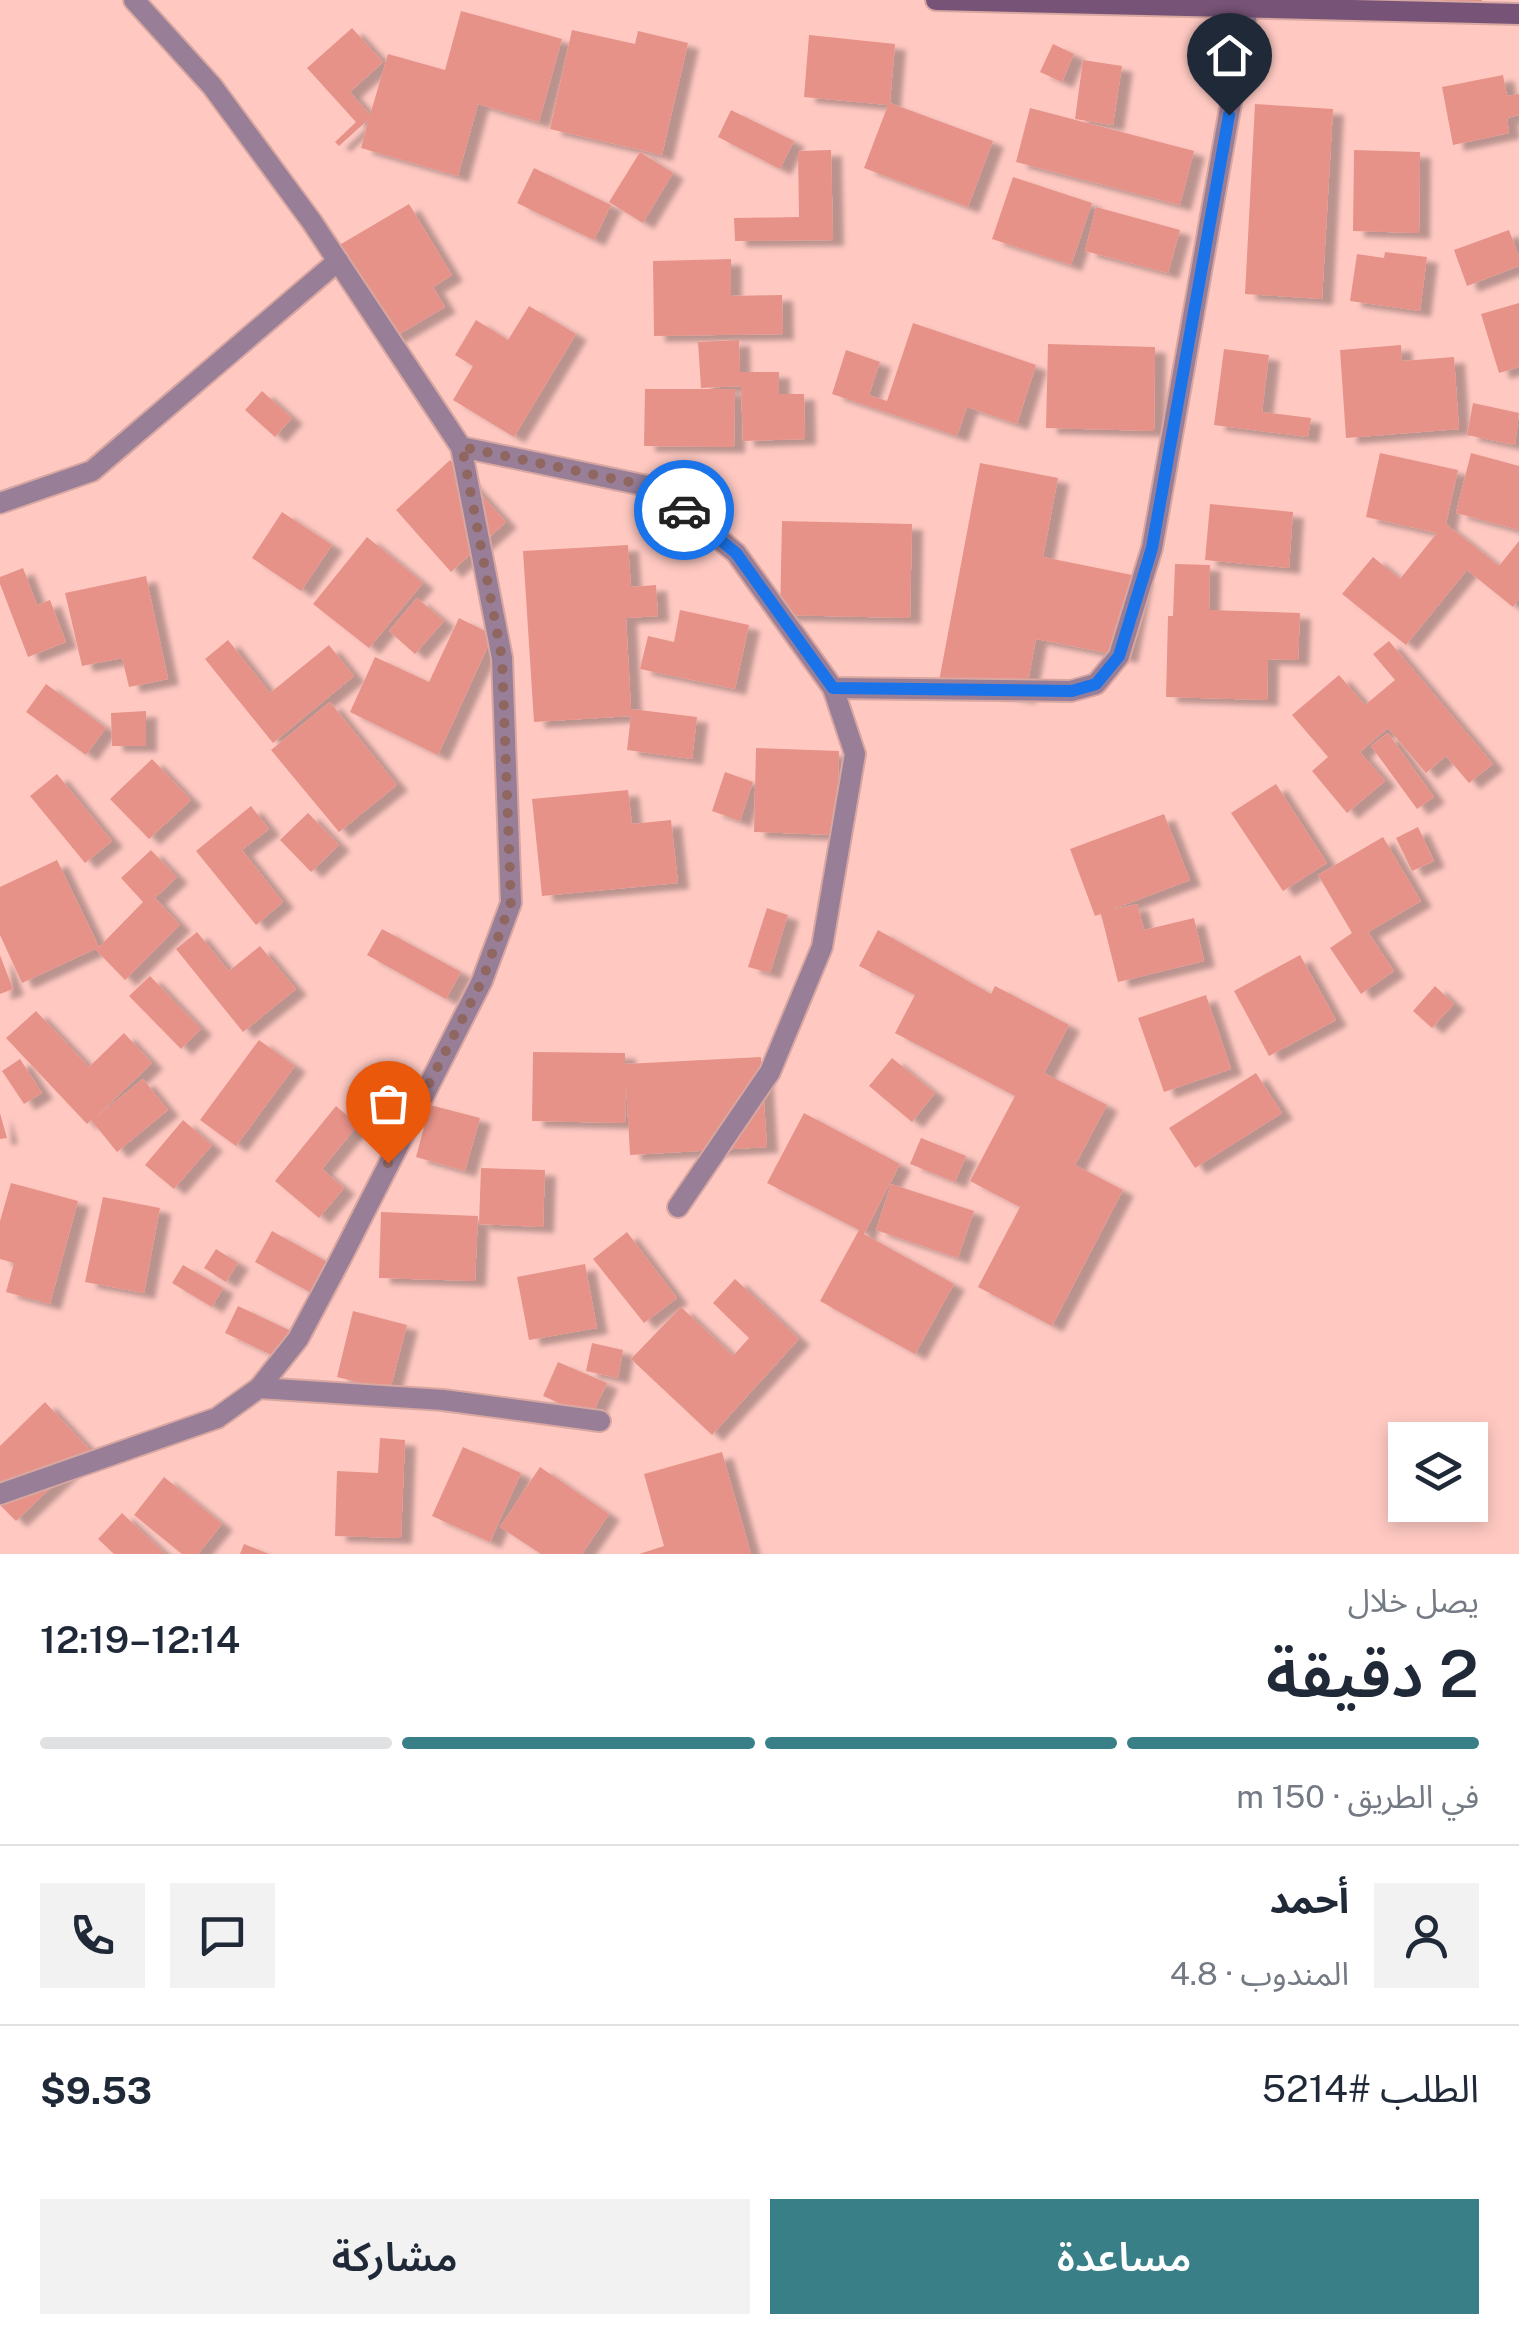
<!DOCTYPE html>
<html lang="ar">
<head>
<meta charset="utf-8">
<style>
	body { margin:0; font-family:"Public Sans","Noto Sans Arabic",sans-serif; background:#f2f2f3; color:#1f2937; direction:rtl; height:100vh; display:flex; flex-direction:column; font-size:38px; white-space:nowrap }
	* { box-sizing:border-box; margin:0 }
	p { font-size:32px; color:#747a83 }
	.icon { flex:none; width:55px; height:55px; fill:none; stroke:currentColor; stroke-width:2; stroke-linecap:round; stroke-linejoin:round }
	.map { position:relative; height:1554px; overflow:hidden; direction:ltr }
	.drawer { display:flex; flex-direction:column; background:#fff; flex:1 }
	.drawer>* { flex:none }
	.controls { position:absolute; left:1388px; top:1422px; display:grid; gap:20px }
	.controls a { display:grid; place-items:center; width:100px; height:100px; border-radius:0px; background:#fff; box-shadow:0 5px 15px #0003; font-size:50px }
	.pin { position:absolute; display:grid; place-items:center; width:85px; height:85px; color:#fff; margin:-102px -42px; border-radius:50% 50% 50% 0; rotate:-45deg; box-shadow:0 0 10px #0007 }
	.pin .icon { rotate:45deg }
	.courier { position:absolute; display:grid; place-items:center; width:100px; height:100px; margin:-50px; border:8px solid #1a73e8; border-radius:50%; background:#fff; color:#222; box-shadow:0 2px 12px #0007 }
	.overview em { font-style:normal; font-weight:600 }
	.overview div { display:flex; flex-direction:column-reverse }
	.overview { display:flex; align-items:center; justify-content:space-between; height:170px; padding:0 40px }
	h1 { font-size:65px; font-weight:600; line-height:75px }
	.bar { display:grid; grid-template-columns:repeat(4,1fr); gap:15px 10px; align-content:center; height:120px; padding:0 40px }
	.bar i { height:12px; border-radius:8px; background:#e0e1e3 }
	.bar .active { background:#387f88 }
	.bar p { grid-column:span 4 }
	.line { display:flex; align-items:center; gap:25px; padding:0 40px; border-top:2px solid #e0e1e3 }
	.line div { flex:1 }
	.round { display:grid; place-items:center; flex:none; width:105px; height:105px; border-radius:0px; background:#f2f2f3 }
	.button { display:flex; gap:20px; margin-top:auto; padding:20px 40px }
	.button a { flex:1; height:115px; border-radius:0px; background:#387f88; color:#fff; font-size:40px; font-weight:600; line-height:115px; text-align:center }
	.button a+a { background:#f2f2f3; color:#1f2937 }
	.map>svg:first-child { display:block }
	.building { fill:#e79288; filter:url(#shadow) }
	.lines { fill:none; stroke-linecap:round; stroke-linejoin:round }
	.street-casing { stroke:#d9a7a1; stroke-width:24 }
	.secondary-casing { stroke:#d9a7a1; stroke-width:24 }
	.street { stroke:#987e97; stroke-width:20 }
	.secondary { stroke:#775377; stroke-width:20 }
	.done { stroke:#8f6660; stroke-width:10; stroke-dasharray:0 18 }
	.route { stroke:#1a73e8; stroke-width:12 }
</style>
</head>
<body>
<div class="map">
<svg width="1519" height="1554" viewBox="0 0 1519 1554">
	<defs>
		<filter id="shadow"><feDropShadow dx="11" dy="6" stdDeviation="2.5" flood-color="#0004"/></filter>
	</defs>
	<rect width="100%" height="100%" fill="#ffc9c2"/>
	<!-- building -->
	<g class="building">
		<rect x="1442" y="0" width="40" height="9"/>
		<polygon points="461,11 562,39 539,122 478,104 458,176 361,148 369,119 339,146 335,142 356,122 307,68 352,28 383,62 350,92 370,115 388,54 445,70"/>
		<polygon points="572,30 635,44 638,31 688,43 662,155 550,129"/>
		<polygon points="809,35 895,44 890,103 993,141 968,207 864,168 888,105 804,97"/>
		<polygon points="1053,44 1074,54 1062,82 1040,72"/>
		<polygon points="1083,60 1122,66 1113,125 1075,119"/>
		<polygon points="1503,75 1507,96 1519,94 1519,115 1507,118 1509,133 1453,145 1442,87"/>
		<polygon points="1255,104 1333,109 1322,299 1245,294"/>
		<polygon points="1030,108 1194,151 1180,205 1016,162"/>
		<polygon points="731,110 794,141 780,169 718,137"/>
		<polygon points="831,150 833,240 735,241 734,218 799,217 798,151"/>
		<polygon points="1354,150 1420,152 1419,233 1353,231"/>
		<polygon points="640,152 673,173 643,223 609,202"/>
		<polygon points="534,168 611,205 594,240 517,203"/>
		<polygon points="1013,177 1092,203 1071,265 992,239"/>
		<polygon points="409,204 452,275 433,287 445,307 391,339 336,247"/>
		<polygon points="1096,207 1180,230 1168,273 1085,251"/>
		<polygon points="1509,230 1519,257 1519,266 1467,286 1454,250"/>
		<polygon points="1385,252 1427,257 1420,311 1350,301 1357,254 1384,258"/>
		<polygon points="731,259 731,296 782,295 783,334 654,336 653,261"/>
		<polygon points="1519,303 1519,367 1499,373 1481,314"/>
		<polygon points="529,306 576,334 514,437 453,400 473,366 455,355 476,320 508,340"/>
		<polygon points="913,323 1036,365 1017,424 967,407 957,436 832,394 846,350 880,362 869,395 887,401"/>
		<polygon points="739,340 740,372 779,372 779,394 804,394 805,439 743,441 741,386 701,388 698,342"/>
		<polygon points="1048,344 1155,347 1154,431 1046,428"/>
		<polygon points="1401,345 1402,361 1454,357 1459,429 1346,438 1340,350"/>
		<polygon points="1224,349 1269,355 1262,412 1311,418 1308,437 1214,425"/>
		<polygon points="645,389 735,389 734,447 644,446"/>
		<polygon points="262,391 292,418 275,437 245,410"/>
		<polygon points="1473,403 1519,413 1515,445 1467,435"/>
		<polygon points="1380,453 1458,470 1446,524 1499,566 1519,541 1519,599 1513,607 1467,570 1406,645 1342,594 1373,557 1400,579 1437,533 1366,517"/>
		<polygon points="1471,453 1519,466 1519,530 1456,513"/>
		<polygon points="450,460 506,522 451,572 396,510"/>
		<polygon points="980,463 1058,478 1043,557 1142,577 1127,657 1036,639 1025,698 939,681"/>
		<polygon points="1210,504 1293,512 1289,568 1205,560"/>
		<polygon points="282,512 332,545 301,591 252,558"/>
		<polygon points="782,521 912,524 910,618 780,615"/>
		<polygon points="367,537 423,583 369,648 313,604"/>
		<polygon points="628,545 631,587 656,585 658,616 626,618 631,709 697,717 692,759 627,750 631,716 534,722 523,551"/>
		<polygon points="1175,564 1210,565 1209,610 1300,613 1298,660 1268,659 1267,700 1166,697 1168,616 1173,616"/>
		<polygon points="23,568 37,605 50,600 66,642 28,657 0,584 0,577"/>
		<polygon points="146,576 168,679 129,687 122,658 82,666 65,593"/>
		<polygon points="417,598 444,621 415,654 389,631"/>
		<polygon points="680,610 749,625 735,689 640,669 648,636 674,642"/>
		<polygon points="459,618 493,635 438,755 350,712 375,657 429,682"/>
		<polygon points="228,640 270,693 329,645 354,676 273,743 205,659"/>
		<polygon points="1389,641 1493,764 1469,783 1446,756 1426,773 1388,728 1360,752 1385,781 1347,813 1312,771 1328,757 1292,715 1339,675 1365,705 1395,680 1373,654"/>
		<polygon points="46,684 106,728 86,755 26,712"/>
		<polygon points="330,702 397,785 339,832 271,750"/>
		<polygon points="146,711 146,746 112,746 111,713"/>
		<polygon points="1388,733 1434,797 1417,809 1371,746"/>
		<polygon points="756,748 839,751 836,835 754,832"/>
		<polygon points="152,759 191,800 149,839 110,799"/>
		<polygon points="725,772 753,782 740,821 712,811"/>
		<polygon points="57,774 112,841 85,863 30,796"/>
		<polygon points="1276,784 1327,863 1283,891 1231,813"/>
		<polygon points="628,790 632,824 671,820 678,883 542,896 532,799"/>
		<polygon points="251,806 269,829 242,850 283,902 256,925 196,851"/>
		<polygon points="308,813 339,845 311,872 280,840"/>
		<polygon points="1164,814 1190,880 1111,910 1137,904 1144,930 1194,918 1204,961 1118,982 1101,914 1095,916 1070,849"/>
		<polygon points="1418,827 1434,861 1412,871 1396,838"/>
		<polygon points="1383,837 1421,901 1368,932 1394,971 1361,994 1330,948 1352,933 1318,875"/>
		<polygon points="151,850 177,877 155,898 180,925 125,980 95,949 22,983 0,935 0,887 57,860 99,947 143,902 121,878"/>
		<polygon points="767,908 788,915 770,973 748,967"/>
		<polygon points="382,929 461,972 446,999 367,955"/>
		<polygon points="878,930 991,994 995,986 1069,1025 1044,1073 1107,1105 1075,1165 1123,1190 1052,1326 978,1287 1020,1207 970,1181 1015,1096 895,1033 915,995 859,966"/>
		<polygon points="197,932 229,971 260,946 296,989 243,1032 176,949"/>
		<polygon points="0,955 13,989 0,994"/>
		<polygon points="1300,955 1336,1020 1269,1056 1234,991"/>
		<polygon points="150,976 201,1029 181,1049 129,996"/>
		<polygon points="1435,986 1454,1004 1432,1028 1413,1011"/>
		<polygon points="1206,995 1231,1069 1164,1092 1138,1018"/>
		<polygon points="36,1011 89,1067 124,1033 152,1063 95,1118 143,1079 168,1110 117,1152 91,1120 87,1124 6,1038"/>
		<polygon points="259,1040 295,1066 236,1146 200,1120"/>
		<polygon points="533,1052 625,1053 625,1064 761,1057 767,1147 630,1155 626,1082 625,1123 532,1121"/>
		<polygon points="892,1058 935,1093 912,1122 869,1086"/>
		<polygon points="20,1059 42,1093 24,1104 2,1071"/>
		<polygon points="1256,1073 1282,1113 1195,1168 1169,1128"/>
		<polygon points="430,1105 480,1118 465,1171 416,1157"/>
		<polygon points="336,1106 358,1125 322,1169 344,1188 319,1218 275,1181"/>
		<polygon points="0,1113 7,1138 0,1139"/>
		<polygon points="804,1113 900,1164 864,1234 954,1284 915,1354 820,1301 859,1230 767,1183"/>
		<polygon points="183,1120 212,1145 174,1189 145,1165"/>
		<polygon points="921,1138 966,1156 955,1182 910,1164"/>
		<polygon points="481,1168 545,1170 543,1227 479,1224"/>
		<polygon points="11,1183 78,1201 50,1304 6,1292 14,1263 0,1259 0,1221"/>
		<polygon points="891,1184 974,1211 958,1258 876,1230"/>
		<polygon points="103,1197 160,1208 144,1293 85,1282"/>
		<polygon points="381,1212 478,1216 475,1281 379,1278"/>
		<polygon points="272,1231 333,1265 317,1296 255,1262"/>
		<polygon points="627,1232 677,1298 644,1323 593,1259"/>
		<polygon points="216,1249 238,1263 226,1282 204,1268"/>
		<polygon points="585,1264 597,1328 529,1340 517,1277"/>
		<polygon points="183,1265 223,1288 212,1307 172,1283"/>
		<polygon points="735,1279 799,1339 712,1435 631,1359 681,1307 733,1356 749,1338 713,1303"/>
		<polygon points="238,1306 291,1331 278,1358 225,1333"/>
		<polygon points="353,1311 407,1325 390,1390 337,1377"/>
		<polygon points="592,1343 623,1350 618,1378 586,1371"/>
		<polygon points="558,1362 607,1383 591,1417 543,1396"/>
		<polygon points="45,1402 90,1450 16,1521 0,1505 0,1446"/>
		<polygon points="380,1438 405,1440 401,1538 335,1536 337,1471 378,1473"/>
		<polygon points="463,1447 521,1473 490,1542 432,1516"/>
		<polygon points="722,1452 751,1554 639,1554 664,1546 644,1474"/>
		<polygon points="540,1467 609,1514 582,1554 541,1554 500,1527"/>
		<polygon points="164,1477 222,1524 198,1554 182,1554 134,1515"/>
		<polygon points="122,1513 165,1554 114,1554 98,1539"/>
		<polygon points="244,1544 269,1554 240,1554"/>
	</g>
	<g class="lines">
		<!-- street casing -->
		<g class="street-casing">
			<g id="street">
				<polyline points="461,447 657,488 736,553 833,688 855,754 822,947 770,1072 678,1207"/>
				<polyline points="0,503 92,471 338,261"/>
				<polyline points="833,688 1071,691 1096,684 1119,656 1152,548 1248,7"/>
				<polyline points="259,1388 443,1400 600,1421"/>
				<polyline points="0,1494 217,1418 259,1388 298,1339 341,1258 482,981 511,903 502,658 461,447 312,222 212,86 134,0"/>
			</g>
		</g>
		<!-- secondary casing -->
		<g class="secondary-casing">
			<polyline id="secondary" points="936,0 1519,14"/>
		</g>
		<!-- street -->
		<use href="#street" class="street"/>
		<!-- secondary -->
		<use href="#secondary" class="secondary"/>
	</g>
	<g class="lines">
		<!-- done -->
		<polyline class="done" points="388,1163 482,981 511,902 502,658 462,447 658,488 684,510"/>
		<!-- route -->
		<polyline class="route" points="684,510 736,553 833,688 1072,691 1096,684 1119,656 1152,548 1229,115"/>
	</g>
</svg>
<div class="controls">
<a><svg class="icon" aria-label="layers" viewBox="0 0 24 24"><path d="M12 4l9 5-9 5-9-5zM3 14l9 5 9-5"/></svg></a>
</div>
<div class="pin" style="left:388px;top:1163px;background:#ea580c"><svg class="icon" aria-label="bag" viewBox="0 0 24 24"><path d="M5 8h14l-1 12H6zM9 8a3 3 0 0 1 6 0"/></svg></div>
<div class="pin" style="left:1229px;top:115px;background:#1f2937"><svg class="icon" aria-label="home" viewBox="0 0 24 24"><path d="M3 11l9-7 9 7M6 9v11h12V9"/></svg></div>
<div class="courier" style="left:684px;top:510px"><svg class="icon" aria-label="car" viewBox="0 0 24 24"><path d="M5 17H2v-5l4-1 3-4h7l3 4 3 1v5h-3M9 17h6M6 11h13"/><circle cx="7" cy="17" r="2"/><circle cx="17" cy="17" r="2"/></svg></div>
</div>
<section class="drawer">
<div class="overview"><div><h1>2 دقيقة</h1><p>يصل خلال</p></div><em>12:14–12:19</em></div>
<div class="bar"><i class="active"></i><i class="active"></i><i class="active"></i><i></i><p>في الطريق · 150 m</p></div>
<div class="line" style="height:180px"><a class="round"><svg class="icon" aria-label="person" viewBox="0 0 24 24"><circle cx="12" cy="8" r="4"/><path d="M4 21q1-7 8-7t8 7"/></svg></a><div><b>أحمد</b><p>المندوب · 4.8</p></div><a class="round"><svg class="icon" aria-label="chat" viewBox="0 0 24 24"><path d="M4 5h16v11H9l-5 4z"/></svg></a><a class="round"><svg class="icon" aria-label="phone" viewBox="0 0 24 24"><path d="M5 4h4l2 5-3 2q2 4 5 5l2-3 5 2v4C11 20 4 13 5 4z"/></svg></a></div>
<div class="line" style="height:130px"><div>الطلب #5214</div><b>$9.53</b></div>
<div class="button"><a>مساعدة</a><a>مشاركة</a></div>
</section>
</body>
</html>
